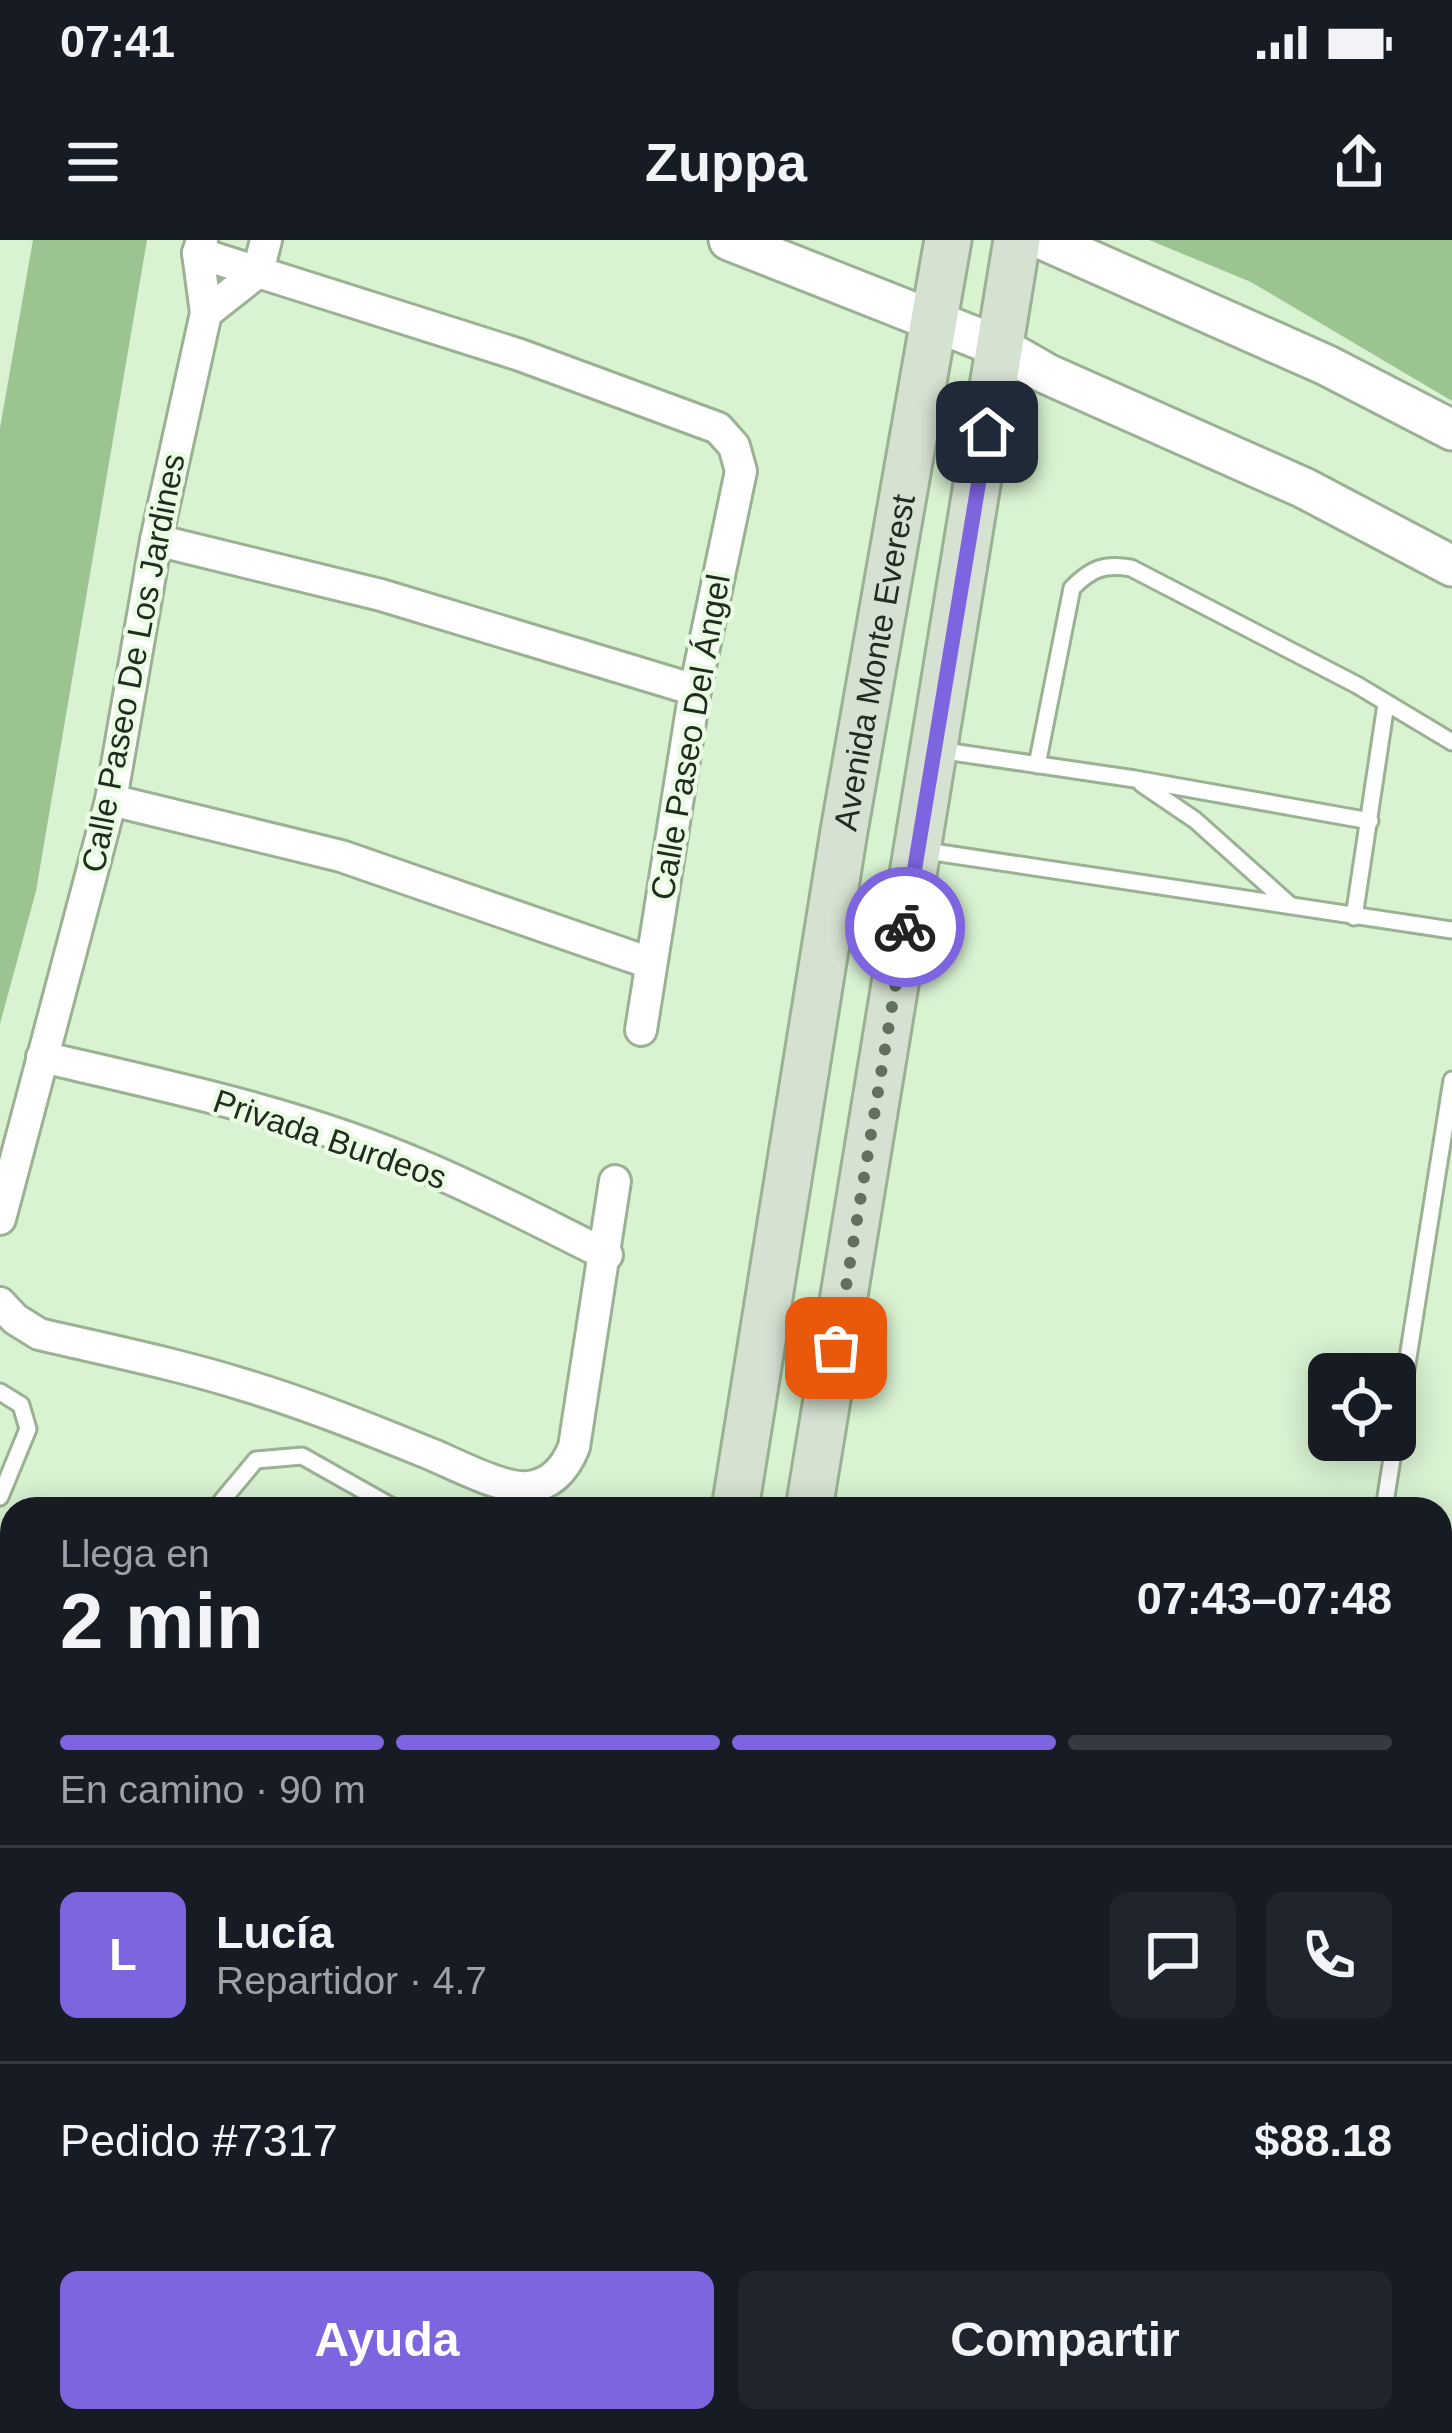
<!DOCTYPE html>
<html lang="es">
<head>
<meta charset="utf-8">
<style>
	body { margin:0; font-family:Arial,sans-serif; background:#20242c; color:#f1f3f6; height:100vh; display:flex; flex-direction:column; font-size:45px; white-space:nowrap }
	* { box-sizing:border-box; margin:0 }
	p { font-size:39px; color:#9ea1a6 }
	.icon { flex:none; width:66px; height:66px; fill:none; stroke:currentColor; stroke-width:2; stroke-linecap:round; stroke-linejoin:round }
	.map { position:relative; flex:1; overflow:hidden }
	.side { position:absolute; left:0px; top:1257px; width:1452px; height:936px; display:flex; flex-direction:column; background:#171b24; border-radius:36px 36px 0 0; box-shadow:0 6px 30px #0003 }
	.side>* { flex:none }
	.buttons { position:absolute; left:1308px; top:1113px; display:grid; gap:24px }
	.buttons a { display:grid; place-items:center; width:108px; height:108px; border-radius:18px; background:#171b24; box-shadow:0 6px 30px #0003; font-size:60px }
	.pin { position:absolute; display:grid; place-items:center; width:102px; height:102px; color:#fff; margin:-51px; border-radius:24px; box-shadow:0 6px 18px #0006 }
	.courier { position:absolute; display:grid; place-items:center; width:120px; height:120px; margin:-60px; border:9px solid #7d65e0; border-radius:50%; background:#fff; color:#222; box-shadow:0 3px 15px #0007 }
	.overview em { font-style:normal; font-weight:700 }
	.overview div { display:flex; flex-direction:column-reverse }
	.overview { display:flex; align-items:center; justify-content:space-between; height:204px; padding:0 60px }
	h1 { font-size:78px; font-weight:700; line-height:90px }
	.bar { display:grid; grid-template-columns:repeat(4,1fr); gap:18px 12px; align-content:center; height:144px; padding:0 60px }
	.bar i { height:15px; border-radius:9px; background:#363941 }
	.bar .on { background:#7d65e0 }
	.bar p { grid-column:span 4 }
	.line { display:flex; align-items:center; gap:30px; padding:0 60px; border-top:3px solid #363941 }
	.line div { flex:1 }
	.round { display:grid; place-items:center; flex:none; width:126px; height:126px; border-radius:18px; background:#20242c }
	.action { display:flex; gap:24px; margin-top:auto; padding:24px 60px }
	.action a { flex:1; height:138px; border-radius:18px; background:#7d65e0; color:#fff; font-size:48px; font-weight:700; line-height:138px; text-align:center }
	.action a+a { background:#20242c; color:#f1f3f6 }
	.status { display:flex; justify-content:space-between; align-items:center; height:84px; padding:0 60px; background:#171b24; direction:ltr }
	.status svg { height:33px; fill:currentColor }
	header { display:flex; justify-content:space-between; align-items:center; height:156px; padding:0 60px; background:#171b24; font-size:54px; font-weight:700 }
	.map>svg:first-child { display:block }
	.green { fill:#9cc490 }
	.lines { fill:none; stroke-linecap:round; stroke-linejoin:round }
	.service-casing { stroke:#9ab193; stroke-width:21 }
	.minor-casing { stroke:#9ab193; stroke-width:36 }
	.tertiary-casing { stroke:#9ab193; stroke-width:45 }
	.secondary-casing { stroke:#9ab193; stroke-width:51 }
	.primary-casing { stroke:#56744c; stroke-width:54 }
	.service { stroke:#fff; stroke-width:15 }
	.minor { stroke:#fff; stroke-width:30 }
	.tertiary { stroke:#fff; stroke-width:39 }
	.secondary { stroke:#d5e1d1; stroke-width:45 }
	.primary { stroke:#aac4a3; stroke-width:48 }
	.done { stroke:#61715e; stroke-width:12; stroke-dasharray:0 21.6 }
	.route { stroke:#7d65e0; stroke-width:15 }
	.labels { text-anchor:middle; dominant-baseline:central; stroke-width:9; stroke-linejoin:round; paint-order:stroke }
	.street-label { font-size:33px; fill:#212b1f; stroke:#eafde4 }
</style>
</head>
<body>
<div class="status"><b>07:41</b><svg viewBox="0 0 49 12"><path d="M0 12V9h3v3zM5 12V6h3v6zM10 12V3h3v9zM15 12V0h3v12zM26 1h20v11H26zM47 4h2v5h-2z"/></svg></div>
<header><svg class="icon" aria-label="menu" viewBox="0 0 24 24"><path d="M4 6h16M4 12h16M4 18h16"/></svg>Zuppa<svg class="icon" aria-label="share" viewBox="0 0 24 24"><path d="M12 15V3M7 8l5-5 5 5M5 13v7h14v-7"/></svg></header>
<div class="map">
<svg width="1452" height="2193" viewBox="0 0 1452 2193">
	<rect width="100%" height="100%" fill="#d9f2d2"/>
	<!-- green -->
	<g class="green">
		<polygon points="33,0 147,0 36,651 0,784 0,188"/>
		<polygon points="1149,0 1452,0 1452,161 1251,42"/>
		<polygon points="0,2025 12,2029 12,2181 449,2181 443,2193 0,2193"/>
	</g>
	<g class="lines">
		<!-- service casing -->
		<g class="service-casing">
			<g id="service">
				<polyline points="938,510 1135,539 1370,581"/>
				<path d="M1037,525L1072,348C1091,329 1104,323 1131,328L1357,445L1452,502"/>
				<polyline points="1142,544 1195,580 1290,665"/>
				<polyline points="920,610 1452,690"/>
				<polyline points="1354,677 1386,464"/>
				<polyline points="0,1152 21,1165 28,1189 0,1257"/>
				<polyline points="215,1269 256,1220 302,1216 396,1269"/>
				<polyline points="1384,1269 1452,840"/>
				<polyline points="0,1628 12,1635"/>
				<polyline points="0,1661 12,1667"/>
				<polyline points="1440,1699 1452,1700"/>
				<polyline points="1440,2179 1452,2185"/>
				<polyline points="430,2181 459,2193"/>
				<polyline points="963,2181 985,2193"/>
				<polyline points="1028,2181 1050,2193"/>
				<polyline points="529,2193 536,2181"/>
			</g>
		</g>
		<!-- minor casing -->
		<g class="minor-casing">
			<g id="minor">
				<polyline points="198,13 520,115 718,188 734,206 741,231 695,450 641,790"/>
				<polyline points="206,73 258,32 266,0"/>
				<polyline points="156,300 381,355 695,450"/>
				<polyline points="111,560 341,616 650,723"/>
				<path d="M42,817C171,847 301,874 424,927C486,953 546,985 607,1015"/>
				<polyline points="0,979 111,560 156,300 206,73 198,13 202,0"/>
				<path d="M0,1063L15,1079L39,1094C107,1110 177,1124 244,1145C308,1164 371,1190 433,1215C457,1225 504,1250 529,1247C553,1244 566,1227 574,1207L615,941"/>
			</g>
		</g>
		<!-- tertiary casing -->
		<g class="tertiary-casing">
			<g id="tertiary">
				<polyline points="729,0 1000,107 1047,134 1304,248 1452,326"/>
				<polyline points="1044,0 1326,125 1452,190"/>
				<polyline points="0,1524 12,1525"/>
				<polyline points="1236,2181 1258,2193"/>
			</g>
		</g>
		<!-- secondary casing -->
		<g class="secondary-casing">
			<g id="secondary">
				<path id="s1" d="M735,1269L844,591L948,0"/>
				<polyline points="809,1269 1017,0"/>
				<polyline points="0,1981 12,1984"/>
			</g>
		</g>
		<!-- primary casing -->
		<g class="primary-casing">
			<g id="primary">
				<polyline points="0,1561 12,1568"/>
				<polyline points="0,1749 12,1756"/>
				<polyline points="764,2181 818,2193"/>
				<polyline points="1122,2181 1143,2193"/>
			</g>
		</g>
		<!-- service -->
		<use href="#service" class="service"/>
		<!-- minor -->
		<use href="#minor" class="minor"/>
		<!-- tertiary -->
		<use href="#tertiary" class="tertiary"/>
		<!-- secondary -->
		<use href="#secondary" class="secondary"/>
		<!-- primary -->
		<use href="#primary" class="primary"/>
	</g>
	<g class="lines">
		<!-- done -->
		<polyline class="done" points="836,1108 905,687"/>
		<!-- route -->
		<polyline class="route" points="905,687 987,192"/>
	</g>
	<g class="labels">
		<!-- street labels -->
		<g class="street-label">
			<text stroke="none"><textPath href="#s1" startOffset="858">Avenida Monte Everest</textPath></text>
			<text transform="translate(133 423) rotate(-79)">Calle Paseo De Los Jardines</text>
			<text transform="translate(690 497) rotate(-80)">Calle Paseo Del Ángel</text>
			<text transform="translate(330 899) rotate(19)">Privada Burdeos</text>
		</g>
	</g>
</svg>
<div class="buttons">
<a><svg class="icon" aria-label="locate" viewBox="0 0 24 24"><circle cx="12" cy="12" r="6"/><path d="M12 2v4M12 18v4M2 12h4M18 12h4"/></svg></a>
</div>
<div class="pin" style="left:836px;top:1108px;background:#ea580c"><svg class="icon" aria-label="bag" viewBox="0 0 24 24"><path d="M5 8h14l-1 12H6zM9 8a3 3 0 0 1 6 0"/></svg></div>
<div class="pin" style="left:987px;top:192px;background:#1f2937"><svg class="icon" aria-label="home" viewBox="0 0 24 24"><path d="M3 11l9-7 9 7M6 9v11h12V9"/></svg></div>
<div class="courier" style="left:905px;top:687px"><svg class="icon" aria-label="bike" viewBox="0 0 24 24"><circle cx="6" cy="16" r="4"/><circle cx="18" cy="16" r="4"/><path d="M6 16l4-8h5l3 8M10 8l3 8H6M13 5h3"/></svg></div>
<section class="side">
<div class="overview"><div><h1>2 min</h1><p>Llega en</p></div><em>07:43–07:48</em></div>
<div class="bar"><i class="on"></i><i class="on"></i><i class="on"></i><i></i><p>En camino · 90 m</p></div>
<div class="line" style="height:216px"><b class="round" style="background:#7d65e0;color:#fff">L</b><div><b>Lucía</b><p>Repartidor · 4.7</p></div><a class="round"><svg class="icon" aria-label="chat" viewBox="0 0 24 24"><path d="M4 5h16v11H9l-5 4z"/></svg></a><a class="round"><svg class="icon" aria-label="phone" viewBox="0 0 24 24"><path d="M5 4h4l2 5-3 2q2 4 5 5l2-3 5 2v4C11 20 4 13 5 4z"/></svg></a></div>
<div class="line" style="height:156px"><div>Pedido #7317</div><b>$88.18</b></div>
<div class="action"><a>Ayuda</a><a>Compartir</a></div>
</section>
</div>
</body>
</html>
